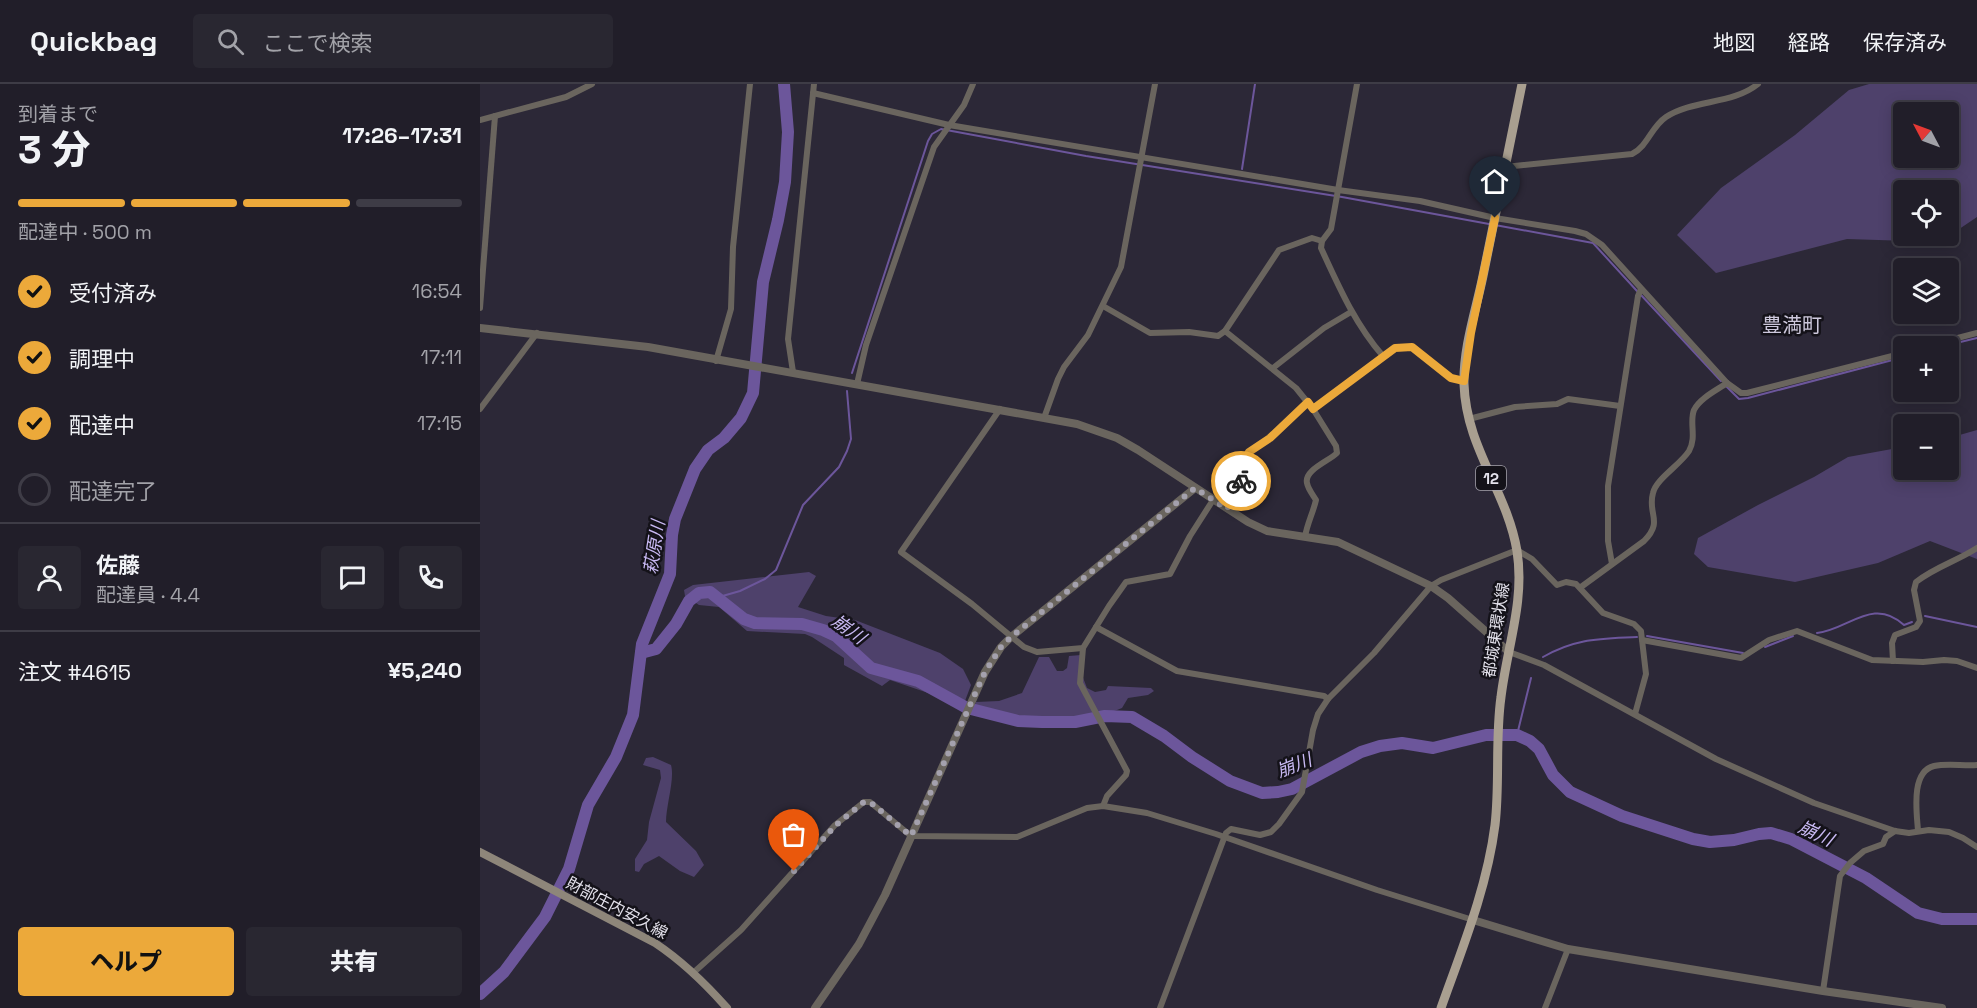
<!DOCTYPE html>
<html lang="ja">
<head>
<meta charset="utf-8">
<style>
	body { margin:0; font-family:"Space Grotesk","Noto Sans JP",sans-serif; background:#292731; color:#f1f3f6; height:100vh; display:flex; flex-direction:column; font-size:22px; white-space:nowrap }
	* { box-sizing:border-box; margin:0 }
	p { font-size:20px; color:#a2a2a8 }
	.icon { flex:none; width:33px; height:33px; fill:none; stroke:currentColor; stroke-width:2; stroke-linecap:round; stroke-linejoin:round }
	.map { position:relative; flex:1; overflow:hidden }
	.sheet { display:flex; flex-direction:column; background:#211e29; width:480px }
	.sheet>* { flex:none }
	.needle { width:39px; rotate:311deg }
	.fabs { position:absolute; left:1413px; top:18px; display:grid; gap:12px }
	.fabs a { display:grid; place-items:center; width:66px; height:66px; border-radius:6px; background:#211e29; box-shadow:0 3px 15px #0003,0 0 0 2px #3e3c46; font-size:30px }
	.pin { position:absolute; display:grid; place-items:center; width:51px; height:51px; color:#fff; margin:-62px -26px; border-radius:50% 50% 50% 0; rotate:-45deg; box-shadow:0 0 6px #0007 }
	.pin .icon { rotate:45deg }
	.courier { position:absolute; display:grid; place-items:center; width:60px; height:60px; margin:-30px; border:4px solid #eca93a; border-radius:50%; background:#fff; color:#222; box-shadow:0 2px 8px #0007 }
	.headline em { font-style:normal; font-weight:800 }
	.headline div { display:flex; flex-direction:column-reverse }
	.headline { display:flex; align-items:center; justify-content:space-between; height:102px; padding:0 18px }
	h1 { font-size:39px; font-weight:800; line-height:45px }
	.bar { display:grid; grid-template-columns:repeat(4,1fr); gap:9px 6px; align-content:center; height:72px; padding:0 18px }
	.bar i { height:8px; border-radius:4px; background:#3e3c46 }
	.bar .active { background:#eca93a }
	.bar p { grid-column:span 4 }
	.line { display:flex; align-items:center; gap:15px; padding:0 18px; border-top:2px solid #3e3c46 }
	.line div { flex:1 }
	.round { display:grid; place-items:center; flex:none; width:63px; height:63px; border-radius:6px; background:#292731 }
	ol { padding:0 18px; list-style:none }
	li { display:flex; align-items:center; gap:18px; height:66px }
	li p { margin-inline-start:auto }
	li .icon { padding:6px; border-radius:50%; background:#eca93a; color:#111; stroke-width:4 }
	li:last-child { color:#a2a2a8 }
	li i { width:33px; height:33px; border:3px solid #3e3c46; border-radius:50% }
	.cta { display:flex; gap:12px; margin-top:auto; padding:12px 18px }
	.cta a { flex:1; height:69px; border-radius:6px; background:#eca93a; color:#111; font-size:24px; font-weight:800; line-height:69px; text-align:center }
	.cta a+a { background:#292731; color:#f1f3f6 }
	header { display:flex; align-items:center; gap:36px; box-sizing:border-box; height:84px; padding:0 30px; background:#211e29; border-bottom:2px solid #3e3c46 }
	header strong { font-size:28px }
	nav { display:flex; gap:33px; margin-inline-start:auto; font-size:21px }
	.search { width:420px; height:54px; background:#292731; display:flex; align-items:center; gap:15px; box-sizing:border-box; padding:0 21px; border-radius:6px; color:#a2a2a8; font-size:22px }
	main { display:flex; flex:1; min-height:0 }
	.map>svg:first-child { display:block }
	.green { fill:#4e416b; fill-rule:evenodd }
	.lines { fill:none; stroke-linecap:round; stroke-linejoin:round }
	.stream { stroke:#6c569b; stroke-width:2 }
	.river { stroke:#6c569b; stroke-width:12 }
	.minor { stroke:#6a655e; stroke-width:6 }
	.tertiary { stroke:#6a655e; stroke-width:8 }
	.secondary { stroke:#8e867a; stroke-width:8 }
	.primary { stroke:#a99f90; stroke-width:9 }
	.done { stroke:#a4a1ad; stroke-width:6; stroke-dasharray:0 10.8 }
	.route { stroke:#eca93a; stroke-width:8 }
	.labels { text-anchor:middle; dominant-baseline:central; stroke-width:5; stroke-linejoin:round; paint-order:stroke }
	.shield { fill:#141219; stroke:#a6a4ad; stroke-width:1.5 }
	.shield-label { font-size:15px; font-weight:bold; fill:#e4e2ec }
	.street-label { font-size:16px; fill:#e4e2ec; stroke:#141219 }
	.water-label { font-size:18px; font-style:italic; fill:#c8b9f3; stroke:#141219 }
	.quarter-label { font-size:20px; fill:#cdc8dc; stroke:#141219 }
</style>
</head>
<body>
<header>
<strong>Quickbag</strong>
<div class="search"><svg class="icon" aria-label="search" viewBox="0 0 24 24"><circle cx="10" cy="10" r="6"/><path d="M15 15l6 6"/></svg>ここで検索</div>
<nav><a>地図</a><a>経路</a><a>保存済み</a></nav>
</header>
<main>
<section class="sheet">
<div class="headline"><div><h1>3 分</h1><p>到着まで</p></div><em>17:26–17:31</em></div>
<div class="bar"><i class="active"></i><i class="active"></i><i class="active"></i><i></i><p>配達中 · 500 m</p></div>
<ol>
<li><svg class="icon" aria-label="check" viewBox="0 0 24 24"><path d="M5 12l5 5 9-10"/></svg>受付済み<p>16:54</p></li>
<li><svg class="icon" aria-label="check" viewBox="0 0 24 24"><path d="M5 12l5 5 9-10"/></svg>調理中<p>17:11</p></li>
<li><svg class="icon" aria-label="check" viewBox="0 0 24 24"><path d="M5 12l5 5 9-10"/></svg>配達中<p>17:15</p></li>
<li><i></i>配達完了</li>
</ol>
<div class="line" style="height:108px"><a class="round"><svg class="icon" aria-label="person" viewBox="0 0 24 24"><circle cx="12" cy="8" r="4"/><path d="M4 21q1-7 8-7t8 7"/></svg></a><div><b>佐藤</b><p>配達員 · 4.4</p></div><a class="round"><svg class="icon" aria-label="chat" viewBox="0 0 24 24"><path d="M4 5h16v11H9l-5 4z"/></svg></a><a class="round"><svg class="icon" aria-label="phone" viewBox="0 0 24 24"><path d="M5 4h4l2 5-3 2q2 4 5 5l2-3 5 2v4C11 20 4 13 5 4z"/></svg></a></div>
<div class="line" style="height:78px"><div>注文 #4615</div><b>¥5,240</b></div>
<div class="cta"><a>ヘルプ</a><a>共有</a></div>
</section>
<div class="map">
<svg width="1497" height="924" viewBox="0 0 1497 924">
	<rect width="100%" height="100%" fill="#2c2837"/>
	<!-- green -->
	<g class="green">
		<path d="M1389,0H1497V133L1460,158L1367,155L1236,189L1197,151L1241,104L1315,51L1369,6ZM1424,28H1468V74H1424ZM1424,106H1468V152H1424Z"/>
		<polygon points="1497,346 1497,475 1450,457 1398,479 1315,498 1228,483 1214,470 1218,454 1278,421 1334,393 1368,373 1423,363 1424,386 1468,386 1469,354"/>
		<polygon points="329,488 336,492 318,523 346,532 375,536 460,569 483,585 491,601 482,625 454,611 410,596 402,602 364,581 364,574 332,553 325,550 267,547 239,523 219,521 205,512 204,506 213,501"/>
		<path d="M601,571L602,591L607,604L615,608L626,606L628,602L671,604L674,607L668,611L648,614L642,624L637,626C623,630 609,634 595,636C565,641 521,636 492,628L496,618L519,617L542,609L559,573H569L577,587H583L587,584L589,572Z"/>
		<path d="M173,673L191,681C195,695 186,721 186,738L216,767L224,781L214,793L200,787L179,772L164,780L159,788L155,787V775L167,756L169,738L181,694L180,686L163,681L166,674Z"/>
	</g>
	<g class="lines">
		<!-- stream -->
		<g class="stream">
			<polyline points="762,85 775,0"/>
			<polyline points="1015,141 1113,159 1157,207"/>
			<polyline points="1161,211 1241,297"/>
			<polyline points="1464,262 1497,254"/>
			<polyline points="372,289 448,57 452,50 461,45 606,72 862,113 1009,140"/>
			<polyline points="1245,301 1259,315 1268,314 1424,273"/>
			<polyline points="239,513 260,507 285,495 296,486 323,421 359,383 367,367 371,355 367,307"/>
			<polyline points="1445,532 1497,543"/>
			<path d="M1337,549C1368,546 1393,512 1424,541L1432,538"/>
			<polyline points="1167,552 1263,569"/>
			<polyline points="1285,563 1313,552"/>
			<path d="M1063,573C1096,554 1120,555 1157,553"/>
			<polyline points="1037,651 1051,594"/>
		</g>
		<!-- river -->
		<g class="river">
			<polyline points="161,569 176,565 196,540 209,517 219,509 230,508 264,535 275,539 322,540 343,546 356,552 391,584 438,597 487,624 538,637 562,638 595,638 625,632 652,633 684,652 712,673 750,697 782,709 798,708 812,705 881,668 900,662 922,659 953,664 1006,651 1037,651 1050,657 1059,665 1073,691 1090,708 1142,732 1213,755 1230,758 1254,756 1279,750 1291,749 1311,755 1386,794 1438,829 1462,835 1497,835"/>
			<polyline points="0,910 24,888 65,833 89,785 108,721 136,673 153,631 162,560 190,490 192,451 195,435 215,385 228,366 244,354 261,334 273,309 283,198 298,136 305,98 308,48 304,0"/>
		</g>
		<!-- minor -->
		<g class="minor">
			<path d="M877,0L851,145L842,157L841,164C859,203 875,240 903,272"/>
			<polyline points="333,9 469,41 858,106 940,117 1015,134 1095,147 1106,150 1122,161 1247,299 1261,309 1267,309 1424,269"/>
			<polyline points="0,36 86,13 112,0"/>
			<path d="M1025,83L1152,70C1168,62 1171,43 1186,33C1214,15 1252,21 1278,0"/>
			<polyline points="623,222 670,249 709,248 738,252 745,247 799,166 832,154 842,157"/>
			<polyline points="0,224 15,32"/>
			<path d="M745,247L816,304L833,325L856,362L857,369C849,377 824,386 827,399C828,405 833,411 836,416C833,429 827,440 825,453"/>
			<polyline points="1447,262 1497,249"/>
			<polyline points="236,277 251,225 253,163 270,0"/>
			<polyline points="793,284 844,244 871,228"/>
			<polyline points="313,288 308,255 334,0"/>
			<polyline points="377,300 386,261 454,63 484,21 493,0"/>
			<polyline points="0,325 57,249"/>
			<polyline points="520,325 421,468 492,520 544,563 557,568 603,564 629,522 646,498 690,490 710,452 733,416"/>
			<polyline points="833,325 915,264 932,263 971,294 984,298"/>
			<polyline points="564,334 578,295 584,283 608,251 641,183 675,0"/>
			<polyline points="989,335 1035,323 1077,320 1088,315 1140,322"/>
			<polyline points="747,425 763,392 764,375 769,368 790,354 828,318"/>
			<polyline points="1132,480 1128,457 1128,402 1158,212 1161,205"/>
			<path d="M1101,503L1164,457C1184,437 1167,430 1173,409C1176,395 1200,381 1209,367C1217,353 1209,338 1214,326C1220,314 1237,306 1247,299"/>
			<polyline points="616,543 697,587 844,612 848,615"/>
			<polyline points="603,564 600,599 647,687 646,691 627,712 623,722"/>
			<polyline points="1029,568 1064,581 1236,675 1334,719 1415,747 1429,749 1449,746 1469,748 1483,754 1497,763"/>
			<path d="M1413,577L1412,559L1415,551L1436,543L1440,537L1434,506L1436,498C1455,483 1477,477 1497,464"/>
			<polyline points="1155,630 1166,590 1162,556"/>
			<path d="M1438,747C1437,730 1430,688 1454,682C1467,679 1483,682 1497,681"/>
			<polyline points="213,889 261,846 355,741 384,718 390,718 431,752 537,753 607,724 623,722 667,729 736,750 897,806 993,836"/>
			<polyline points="1343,907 1360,792 1370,779 1384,767 1403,760 1406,753 1415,747"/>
			<polyline points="680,924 746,749 751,745 780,751 791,748 799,740 822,708 833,646 838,630 848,615 894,569 951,502 961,496 1037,466 1052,475 1077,501 1086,498 1096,500 1123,529 1154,540 1161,547 1162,556 1261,574 1289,556 1317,547 1392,576 1443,578 1464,576 1477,577 1497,584"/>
			<polyline points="1065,924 1088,865"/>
		</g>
		<!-- tertiary -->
		<g class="tertiary">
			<polyline points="0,244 168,263 597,340 637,354 658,366 768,438 787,447 858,458 951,502 968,514 1029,568"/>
			<polyline points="993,836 1088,865 1343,907 1462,924"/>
			<polyline points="335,924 379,860 405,811 505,588 521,563 531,553 715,404"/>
		</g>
		<!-- secondary -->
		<path class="secondary" d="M0,768L175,859C202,877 225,899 247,924"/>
		<!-- primary -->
		<path class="primary" d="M961,924C982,865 1007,804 1015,741C1020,699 1015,655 1021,613C1027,563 1045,517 1037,467C1027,407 986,364 984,300C983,264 996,226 1003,192C1016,128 1029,64 1042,0"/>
	</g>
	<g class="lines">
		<!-- done -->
		<polyline class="done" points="314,787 356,741 384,718 390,718 431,752 505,588 521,563 531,553 715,404 747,425 761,397"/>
		<!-- route -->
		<polyline class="route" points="761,397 763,392 765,375 769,368 790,354 828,318 833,325 915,264 932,263 971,294 984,297 991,249 1015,134"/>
	</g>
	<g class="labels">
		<!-- shield labels -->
		<rect class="shield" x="996" y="382" width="30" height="24" rx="4.5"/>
		<g class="shield-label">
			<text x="1011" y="394">12</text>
		</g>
		<!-- street labels -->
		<g class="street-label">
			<text transform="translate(1016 546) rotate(-81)">都城東環状線</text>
			<text transform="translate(137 824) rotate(28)">財部庄内安久線</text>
		</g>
		<!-- water labels -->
		<g class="water-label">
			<text transform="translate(174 463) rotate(-81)">萩原川</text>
			<text transform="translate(369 545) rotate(36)">崩川</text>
			<text transform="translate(814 681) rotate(-21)">崩川</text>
			<text transform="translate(1336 749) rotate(25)">崩川</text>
		</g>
		<!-- quarter labels -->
		<g class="quarter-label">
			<text x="1312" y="241">豊満町</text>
		</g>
	</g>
</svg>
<div class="fabs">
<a><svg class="needle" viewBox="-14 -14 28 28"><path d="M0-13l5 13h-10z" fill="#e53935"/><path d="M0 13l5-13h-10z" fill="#a2a2a8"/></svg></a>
<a><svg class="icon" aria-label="locate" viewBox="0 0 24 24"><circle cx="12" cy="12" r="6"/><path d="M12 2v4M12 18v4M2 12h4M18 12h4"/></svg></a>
<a><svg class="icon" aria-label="layers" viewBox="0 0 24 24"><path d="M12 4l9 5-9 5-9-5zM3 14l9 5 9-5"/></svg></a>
<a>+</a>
<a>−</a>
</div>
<div class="pin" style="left:314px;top:787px;background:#ea580c"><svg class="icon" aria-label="bag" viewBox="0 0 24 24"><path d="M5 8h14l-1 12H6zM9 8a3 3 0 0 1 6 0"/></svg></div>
<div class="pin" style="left:1015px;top:134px;background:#1f2937"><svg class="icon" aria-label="home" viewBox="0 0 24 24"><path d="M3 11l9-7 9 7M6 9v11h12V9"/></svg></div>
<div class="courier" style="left:761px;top:397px"><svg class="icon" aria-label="bike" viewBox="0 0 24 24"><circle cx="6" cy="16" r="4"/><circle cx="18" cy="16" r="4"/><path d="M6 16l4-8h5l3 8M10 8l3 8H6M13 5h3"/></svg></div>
</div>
</main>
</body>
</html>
